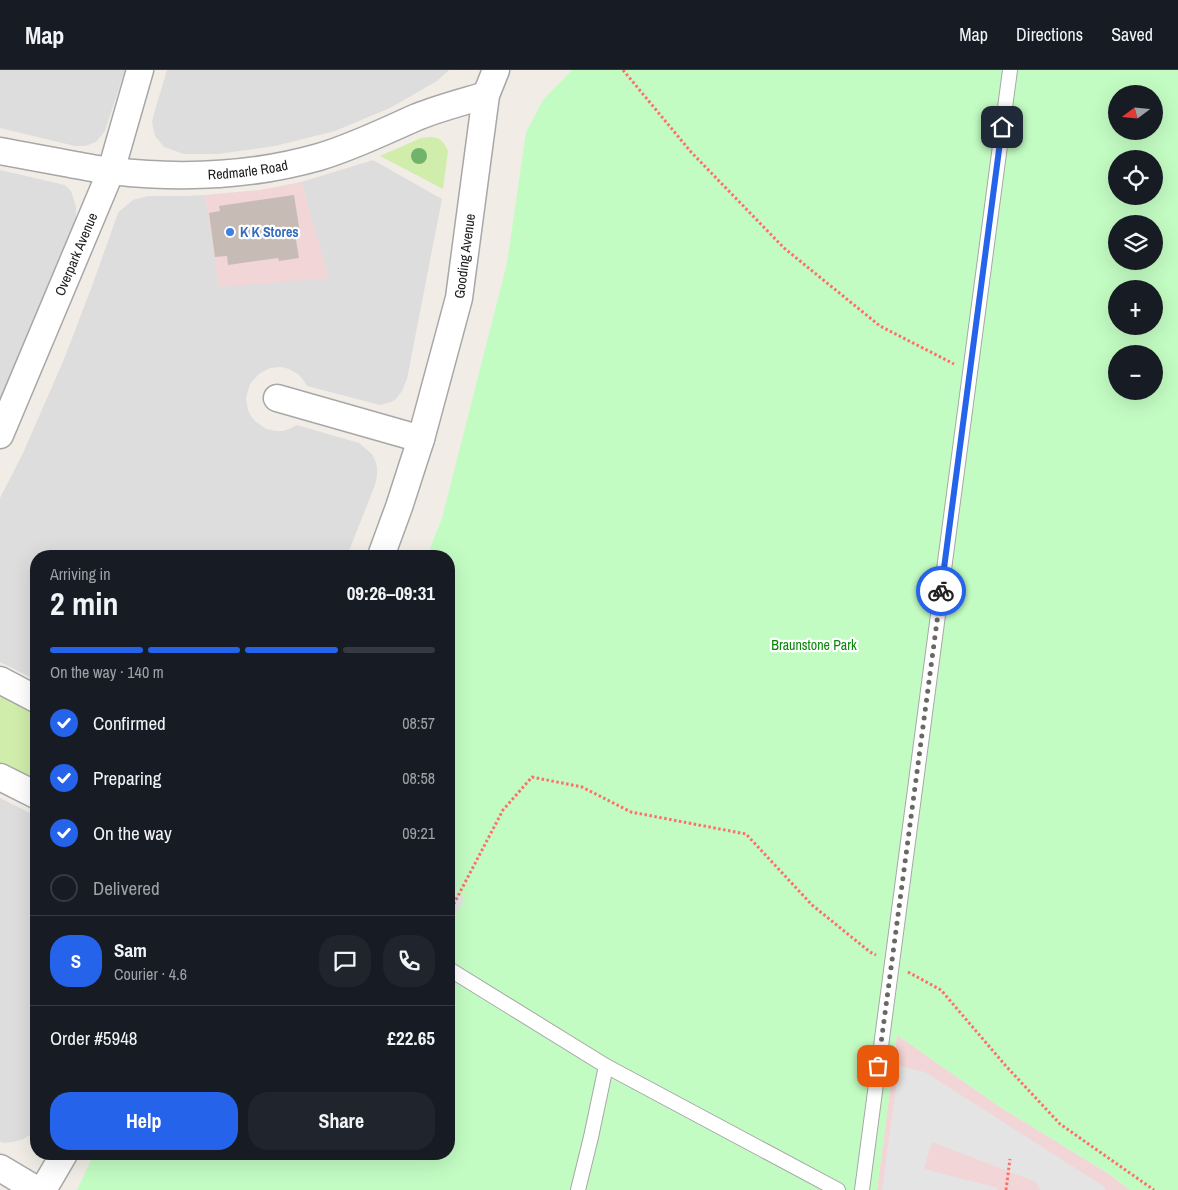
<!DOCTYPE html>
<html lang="en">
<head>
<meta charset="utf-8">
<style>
	body { margin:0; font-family:"Archivo Narrow",sans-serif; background:#20242c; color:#f1f3f6; height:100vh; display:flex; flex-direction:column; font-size:19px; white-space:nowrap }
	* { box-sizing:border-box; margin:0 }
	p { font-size:16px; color:#9ea1a6 }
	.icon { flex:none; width:28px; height:28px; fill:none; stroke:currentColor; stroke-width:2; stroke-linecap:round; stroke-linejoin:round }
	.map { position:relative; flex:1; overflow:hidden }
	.drawer { position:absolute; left:30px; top:480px; width:425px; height:610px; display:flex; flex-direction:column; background:#171b24; border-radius:20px; box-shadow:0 5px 20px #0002 }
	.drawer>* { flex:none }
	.needle { width:32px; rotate:254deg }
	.controls { position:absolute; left:1108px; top:15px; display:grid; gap:10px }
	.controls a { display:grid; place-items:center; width:55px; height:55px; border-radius:50%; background:#171b24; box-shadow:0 5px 20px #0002; font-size:25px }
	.pin { position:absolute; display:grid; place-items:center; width:42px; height:42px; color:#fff; margin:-21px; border-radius:10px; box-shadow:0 2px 8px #0006 }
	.courier { position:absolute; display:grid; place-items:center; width:50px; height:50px; margin:-25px; border:4px solid #2563eb; border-radius:50%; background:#fff; color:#222; box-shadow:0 1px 6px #0007 }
	.overview em { font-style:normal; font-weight:800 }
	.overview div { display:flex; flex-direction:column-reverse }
	.overview { display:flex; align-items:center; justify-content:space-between; height:85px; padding:0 20px }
	h1 { font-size:32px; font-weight:800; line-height:38px }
	.bar { display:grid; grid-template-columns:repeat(4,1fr); gap:8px 5px; align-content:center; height:60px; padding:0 20px }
	.bar i { height:6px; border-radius:4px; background:#363941 }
	.bar .on { background:#2563eb }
	.bar p { grid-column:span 4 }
	.line { display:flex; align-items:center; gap:12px; padding:0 20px; border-top:1px solid #363941 }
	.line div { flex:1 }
	.round { display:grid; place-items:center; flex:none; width:52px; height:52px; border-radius:20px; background:#20242c }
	ol { padding:0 20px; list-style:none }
	li { display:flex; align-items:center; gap:15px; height:55px }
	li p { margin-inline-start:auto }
	li .icon { padding:5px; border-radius:50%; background:#2563eb; color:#fff; stroke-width:4 }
	li:last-child { color:#9ea1a6 }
	li i { width:28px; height:28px; border:2px solid #363941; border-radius:50% }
	.action { display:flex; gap:10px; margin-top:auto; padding:10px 20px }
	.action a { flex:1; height:58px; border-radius:20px; background:#2563eb; color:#fff; font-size:20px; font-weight:800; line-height:58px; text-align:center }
	.action a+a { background:#20242c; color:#f1f3f6 }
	header { display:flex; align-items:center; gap:30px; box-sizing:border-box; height:70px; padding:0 25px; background:#171b24; border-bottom:1px solid #363941 }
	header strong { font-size:24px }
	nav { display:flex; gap:28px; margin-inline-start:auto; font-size:18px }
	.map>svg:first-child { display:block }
	.residential { fill:#dedddd }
	.commercial { fill:#f2d5d6 }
	.grass { fill:#d0edab }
	.park { fill:#c3fcc3; fill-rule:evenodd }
	.parking { fill:#e4e4e4 }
	.building { fill:#c6bcb5 }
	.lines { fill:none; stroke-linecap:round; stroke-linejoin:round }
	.service-casing { stroke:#a7a7a7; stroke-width:16 }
	.minor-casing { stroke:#a7a7a7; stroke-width:29 }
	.path { stroke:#ff6e69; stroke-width:3; stroke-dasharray:2.5 2.5; stroke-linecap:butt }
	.service { stroke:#fff; stroke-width:14 }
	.minor { stroke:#fff; stroke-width:26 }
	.tree { fill:#70b46c }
	.done { stroke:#696865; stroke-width:5; stroke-dasharray:0 9 }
	.route { stroke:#2563eb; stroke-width:6 }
	.shop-dot { fill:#3f7fe0; stroke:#fff; stroke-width:2 }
	.labels { text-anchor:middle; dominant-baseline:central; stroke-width:4.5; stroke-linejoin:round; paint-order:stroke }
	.street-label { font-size:14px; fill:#202020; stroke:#fff }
	.shop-label { font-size:14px; font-weight:bold; fill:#366cbe; stroke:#fff; text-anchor:start }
	.park-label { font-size:14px; fill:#078608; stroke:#fff }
</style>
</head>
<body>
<header>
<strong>Map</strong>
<nav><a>Map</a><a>Directions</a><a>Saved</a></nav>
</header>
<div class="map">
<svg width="1178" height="1120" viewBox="0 0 1178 1120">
	<rect width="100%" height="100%" fill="#f1ede6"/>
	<!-- residential -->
	<g class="residential">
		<polygon points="0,0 125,0 105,61 96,72 85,76 75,76 0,58"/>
		<polygon points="167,0 449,0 437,11 390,38 335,61 275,76 218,84 184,84 164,77 155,66 152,52 155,40"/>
		<polygon points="373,90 442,129 407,309 402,321 396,329 391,332 380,335 307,316 304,311 298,304 289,299 281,297 270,298 259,304 250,314 246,328 248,340 251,346 255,351 266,359 277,361 283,361 289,359 297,355 359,373 372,384 375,390 377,397 377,406 375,415 347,486 36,486 36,610 0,592 0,428 23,383 64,289 92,216 118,143 122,139 133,130 148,126 185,126 205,125 220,216 328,207 301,112"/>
		<polygon points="0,100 65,115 71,121 76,136 76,148 0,333"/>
		<polygon points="0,728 36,746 36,1062 23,1069 13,1072 3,1073 0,1071"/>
	</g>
	<!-- commercial -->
	<g class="commercial">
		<polygon points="301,112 329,208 219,217 205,125 260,120"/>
		<polygon points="897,965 1000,1037 1109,1104 1130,1120 877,1120"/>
	</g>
	<!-- grass -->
	<g class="grass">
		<path d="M430,67C440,67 444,72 448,81L443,119L380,86L421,68Z"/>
		<polygon points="0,626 36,644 36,713 0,695"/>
	</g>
	<!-- park -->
	<path class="park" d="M572,0H1178V1120H1130L1109,1104L1000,1037L897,965L877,1120H77L94,1084H449V486H427L442,448L507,193L526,62L543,30ZM1116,24H1154V61H1116ZM1116,89H1154V126H1116ZM1116,154H1154V191H1116ZM1116,219H1154V256H1116ZM1116,284H1154V321H1116Z"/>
	<!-- parking -->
	<g class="parking">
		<polygon points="449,821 465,828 449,858"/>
		<polygon points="899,996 925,1002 1089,1107 1106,1118 1105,1120 1040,1120 1036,1112 932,1072 924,1099 998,1118 997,1120 882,1120"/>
	</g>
	<!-- building -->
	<polygon class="building" points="294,125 300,163 295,164 299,188 279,191 278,188 228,195 227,186 215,187 209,143 220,141 219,136"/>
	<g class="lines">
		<!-- service casing -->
		<g class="service-casing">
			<g id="service">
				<polyline points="449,899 606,996 838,1120"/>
				<polyline points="578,1120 591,1067 606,996"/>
				<polyline points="862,1120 1010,0"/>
			</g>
		</g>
		<!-- minor casing -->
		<g class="minor-casing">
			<g id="minor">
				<path id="s1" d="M0,81C25,86 50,90 75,95C87,97 100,100 112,101C181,109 252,106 319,87C353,77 385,61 417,47C439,38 463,32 486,25"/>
				<polyline points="277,328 421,369"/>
				<path id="s2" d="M0,365L111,101L140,0"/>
				<path id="s3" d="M381,486L399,437L421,369L459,228L486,25L496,0"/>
				<polyline points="0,610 36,629"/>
				<polyline points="0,707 36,725"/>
				<polyline points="0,1098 37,1120"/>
				<polyline points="43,1120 64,1084"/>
			</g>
		</g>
		<!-- path -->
		<g class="path">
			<polyline points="623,0 691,82 784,178 880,256 954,294"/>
			<polyline points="449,843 503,740 532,707 582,717 631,742 746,764 812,835 870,882 876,885"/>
			<polyline points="908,902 941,920 1005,995 1060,1054 1154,1120"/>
			<polyline points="1006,1120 1010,1089"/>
		</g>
		<!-- service -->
		<use href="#service" class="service"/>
		<!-- minor -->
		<use href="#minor" class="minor"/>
	</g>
	<!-- trees -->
	<circle class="tree" cx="419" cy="86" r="8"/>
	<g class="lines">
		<!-- done -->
		<polyline class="done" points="878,996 941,521"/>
		<!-- route -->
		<polyline class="route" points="941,521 1002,57"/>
	</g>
	<!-- markers -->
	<circle class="shop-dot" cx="230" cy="162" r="5"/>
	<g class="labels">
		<!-- street labels -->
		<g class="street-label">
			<text stroke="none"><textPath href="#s1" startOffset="250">Redmarle Road</textPath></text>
			<text stroke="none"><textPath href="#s2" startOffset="196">Overpark Avenue</textPath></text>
			<text stroke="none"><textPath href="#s3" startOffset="312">Gooding Avenue</textPath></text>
		</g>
		<!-- shop labels -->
		<g class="shop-label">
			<text x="240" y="162">K K Stores</text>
		</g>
		<!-- park labels -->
		<g class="park-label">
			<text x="814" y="575">Braunstone Park</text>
		</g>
	</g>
</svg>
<div class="controls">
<a><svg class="needle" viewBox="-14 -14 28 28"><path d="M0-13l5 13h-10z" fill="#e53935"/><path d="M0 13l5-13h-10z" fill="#9ea1a6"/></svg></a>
<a><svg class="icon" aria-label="locate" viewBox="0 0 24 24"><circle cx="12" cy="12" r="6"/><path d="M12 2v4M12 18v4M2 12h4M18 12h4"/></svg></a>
<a><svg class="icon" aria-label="layers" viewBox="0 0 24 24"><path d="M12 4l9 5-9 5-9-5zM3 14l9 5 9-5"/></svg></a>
<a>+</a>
<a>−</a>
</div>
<div class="pin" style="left:878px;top:996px;background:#ea580c"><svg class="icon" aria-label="bag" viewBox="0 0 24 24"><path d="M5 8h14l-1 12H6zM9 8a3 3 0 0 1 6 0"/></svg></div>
<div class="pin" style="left:1002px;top:57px;background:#1f2937"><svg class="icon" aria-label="home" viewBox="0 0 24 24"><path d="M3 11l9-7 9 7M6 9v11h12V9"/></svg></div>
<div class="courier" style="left:941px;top:521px"><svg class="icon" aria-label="bike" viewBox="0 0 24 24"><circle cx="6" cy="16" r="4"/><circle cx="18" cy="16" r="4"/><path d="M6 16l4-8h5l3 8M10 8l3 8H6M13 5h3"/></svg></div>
<section class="drawer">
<div class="overview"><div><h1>2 min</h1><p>Arriving in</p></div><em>09:26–09:31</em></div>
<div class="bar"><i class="on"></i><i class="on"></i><i class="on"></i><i></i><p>On the way · 140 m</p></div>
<ol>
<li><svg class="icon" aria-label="check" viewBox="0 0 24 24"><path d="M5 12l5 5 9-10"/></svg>Confirmed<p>08:57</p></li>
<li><svg class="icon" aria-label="check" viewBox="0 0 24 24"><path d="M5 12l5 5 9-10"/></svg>Preparing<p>08:58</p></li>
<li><svg class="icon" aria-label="check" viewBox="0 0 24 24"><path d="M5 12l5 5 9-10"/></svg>On the way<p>09:21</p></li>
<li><i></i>Delivered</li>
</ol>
<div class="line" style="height:90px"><b class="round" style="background:#2563eb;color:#fff">S</b><div><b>Sam</b><p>Courier · 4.6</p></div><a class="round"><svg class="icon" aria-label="chat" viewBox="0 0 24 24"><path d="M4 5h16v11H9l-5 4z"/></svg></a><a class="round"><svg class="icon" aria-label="phone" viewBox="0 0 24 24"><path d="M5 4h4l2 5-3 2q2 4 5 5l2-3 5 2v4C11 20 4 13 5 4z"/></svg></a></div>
<div class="line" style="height:65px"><div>Order #5948</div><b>£22.65</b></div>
<div class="action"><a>Help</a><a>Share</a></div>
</section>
</div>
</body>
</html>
